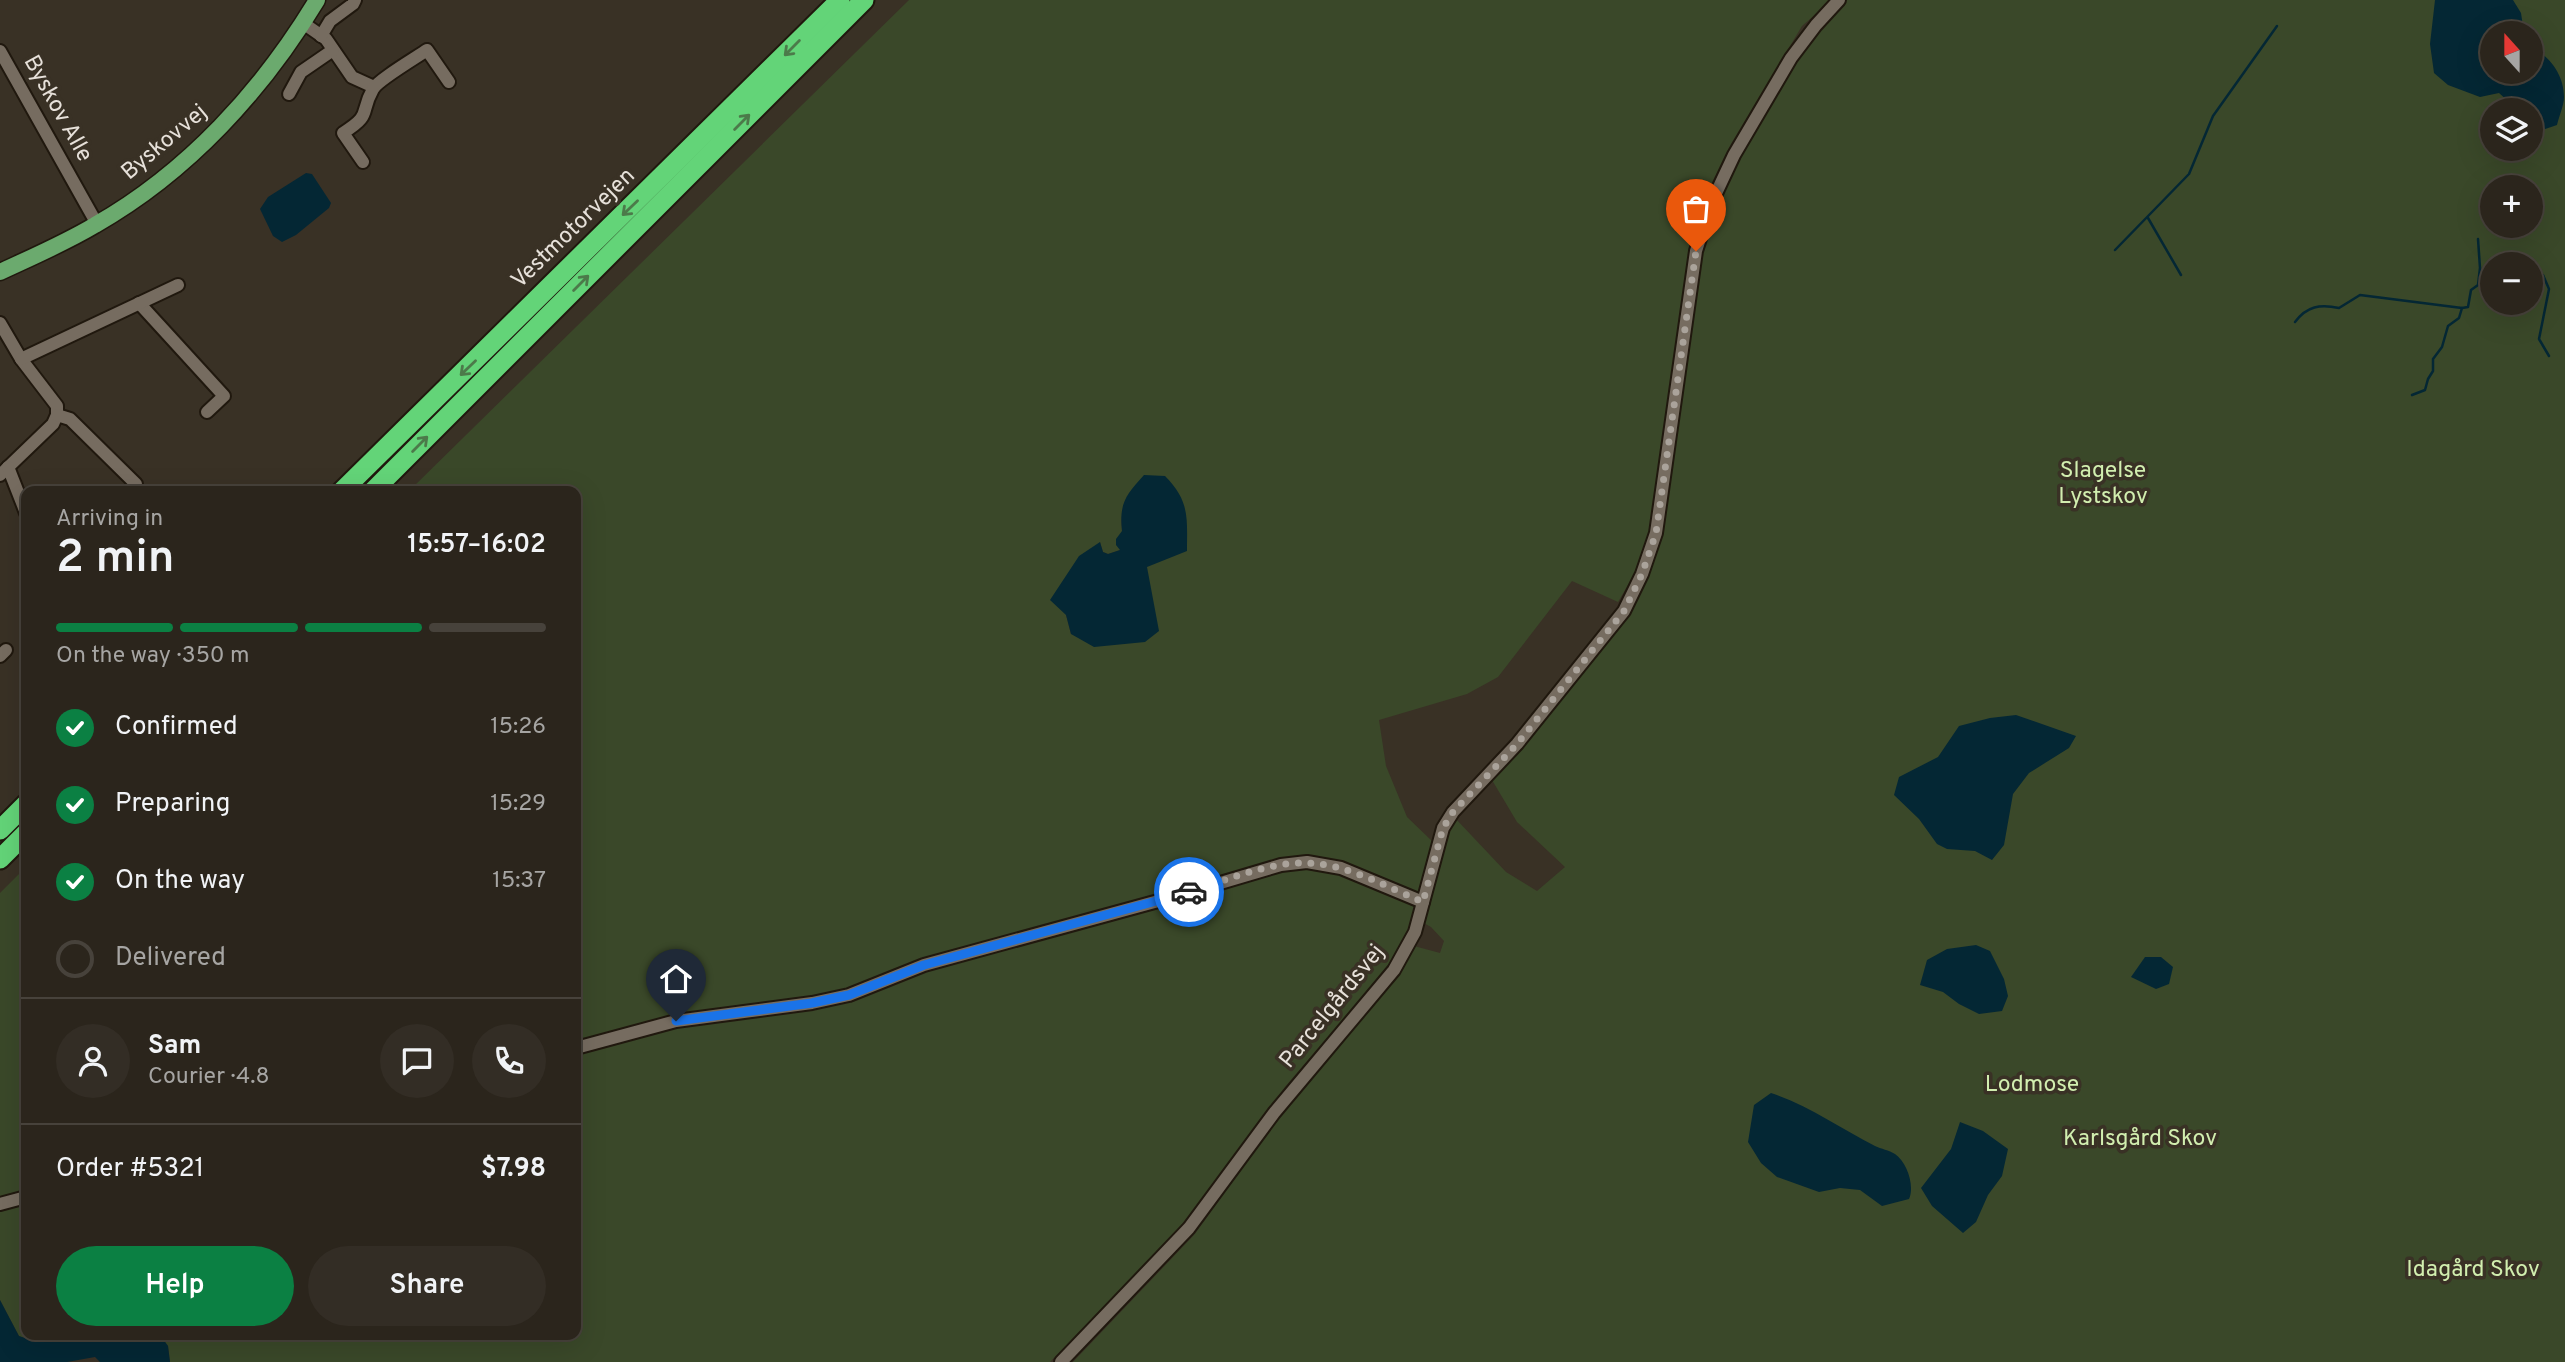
<!DOCTYPE html>
<html lang="en">
<head>
<meta charset="utf-8">
<style>
	body { margin:0; font-family:Overpass,sans-serif; background:#332d25; color:#f1f3f6; height:100vh; display:flex; flex-direction:column; font-size:26px; white-space:nowrap }
	* { box-sizing:border-box; margin:0 }
	p { font-size:23px; color:#a6a5a3 }
	.icon { flex:none; width:38px; height:38px; fill:none; stroke:currentColor; stroke-width:2; stroke-linecap:round; stroke-linejoin:round }
	.map { position:relative; flex:1; overflow:hidden }
	.sheet { position:absolute; left:21px; top:486px; width:560px; height:854px; display:flex; flex-direction:column; background:#2b251c; border-radius:14px; box-shadow:0 7px 28px #0002,0 0 0 2px #47423b }
	.sheet>* { flex:none }
	.needle { width:46px; rotate:339deg }
	.tools { position:absolute; left:2480px; top:21px; display:grid; gap:14px }
	.tools a { display:grid; place-items:center; width:63px; height:63px; border-radius:50%; background:#2b251c; box-shadow:0 7px 28px #0002,0 0 0 2px #47423b; font-size:35px }
	.pin { position:absolute; display:grid; place-items:center; width:60px; height:60px; color:#fff; margin:-72px -30px; border-radius:50% 50% 50% 0; rotate:-45deg; box-shadow:0 0 7px #0007 }
	.pin .icon { rotate:45deg }
	.courier { position:absolute; display:grid; place-items:center; width:70px; height:70px; margin:-35px; border:5px solid #1a73e8; border-radius:50%; background:#fff; color:#222; box-shadow:0 2px 9px #0007 }
	.head em { font-style:normal; font-weight:600 }
	.head div { display:flex; flex-direction:column-reverse }
	.head { display:flex; align-items:center; justify-content:space-between; height:119px; padding:0 35px }
	h1 { font-size:46px; font-weight:600; line-height:52px }
	.bar { display:grid; grid-template-columns:repeat(4,1fr); gap:10px 7px; align-content:center; height:84px; padding:0 35px }
	.bar i { height:9px; border-radius:5px; background:#47423b }
	.bar .active { background:#0b8043 }
	.bar p { grid-column:span 4 }
	.line { display:flex; align-items:center; gap:18px; padding:0 35px; border-top:2px solid #47423b }
	.line div { flex:1 }
	.round { display:grid; place-items:center; flex:none; width:74px; height:74px; border-radius:37px; background:#332d25 }
	ol { padding:0 35px; list-style:none }
	li { display:flex; align-items:center; gap:21px; height:77px }
	li p { margin-inline-start:auto }
	li .icon { padding:7px; border-radius:50%; background:#0b8043; color:#fff; stroke-width:4 }
	li:last-child { color:#a6a5a3 }
	li i { width:38px; height:38px; border:4px solid #47423b; border-radius:50% }
	.button { display:flex; gap:14px; margin-top:auto; padding:14px 35px }
	.button a { flex:1; height:80px; border-radius:42px; background:#0b8043; color:#fff; font-size:28px; font-weight:600; line-height:80px; text-align:center }
	.button a+a { background:#332d25; color:#f1f3f6 }
	.map>svg:first-child { display:block }
	.green { fill:#3a4829; fill-rule:evenodd }
	.water { fill:#042734 }
	.lines { fill:none; stroke-linecap:round; stroke-linejoin:round }
	.stream { stroke:#042734; stroke-width:2.5 }
	.minor-casing { stroke:#20180e; stroke-width:16 }
	.major-casing { stroke:#20180e; stroke-width:19 }
	.highway-casing { stroke:#20180e; stroke-width:23 }
	.minor { stroke:#766c60; stroke-width:12 }
	.major { stroke:#6baa6e; stroke-width:16 }
	.highway { stroke:#63d478; stroke-width:19 }
	.oneway { stroke:#4c7a4a }
	.done { stroke:#aaa39b; stroke-width:7; stroke-dasharray:0 12.6 }
	.route { stroke:#1a73e8; stroke-width:9 }
	.labels { text-anchor:middle; dominant-baseline:central; stroke-width:7; stroke-linejoin:round; paint-order:stroke }
	.street-label { font-size:23px; fill:#e7e1da; stroke:#393125 }
	.park-label { font-size:23px; fill:#d1eeaf; stroke:#393125 }
</style>
</head>
<body>
<div class="map">
<svg width="2565" height="1362" viewBox="0 0 2565 1362">
	<rect width="100%" height="100%" fill="#393125"/>
	<!-- green -->
	<g class="green">
		<path d="M909,0H1832L1802,26L1731,144L1708,191L1689,247L1651,531L1635,573L1618,602L1572,581L1498,677L1467,694L1379,720L1386,766L1407,817L1433,842L1413,918L1395,958L1285,1087L1196,1208L1167,1242L1050,1362H170L168,1346L160,1335H576V492H408ZM1121,516L1145,642L1071,634L1066,615L1100,542L1103,552L1108,554L1120,550L1122,531Z"/>
		<path d="M1845,0H2565V1362H1073L1194,1235L1294,1097L1374,1004L1414,946L1440,953L1444,941L1431,927L1422,922L1442,845L1455,818L1506,872L1537,891L1565,867L1517,822L1492,780L1594,659L1628,613L1647,578L1661,538L1704,246L1724,188L1747,142L1796,57ZM2492,33H2530V72H2492ZM2492,110H2530V149H2492ZM2492,187H2530V226H2492ZM2492,264H2530V303H2492Z"/>
		<polygon points="26,867 26,1335 51,1335 34,1341 19,1336 0,1300 0,893"/>
	</g>
	<!-- water -->
	<g class="water">
		<path d="M2435,0H2513L2521,13L2524,33H2492V72H2530L2531,46C2549,56 2564,74 2564,97C2564,105 2559,116 2557,125L2539,131L2531,123L2530,110H2518L2499,93L2480,97L2448,85L2434,73L2430,44Z"/>
		<polygon points="306,173 312,174 331,203 329,208 296,235 282,242 273,236 260,209 268,197"/>
		<path d="M1144,475L1165,476C1190,501 1187,518 1187,551L1147,567L1159,631L1145,642L1094,647L1071,634L1066,615L1050,600L1079,556L1100,542L1103,552L1108,554L1120,550L1116,545V539L1122,531C1119,503 1126,495 1144,475Z"/>
		<polygon points="2016,715 2076,736 2069,748 2029,773 2013,794 2004,845 1992,860 1975,851 1947,849 1937,844 1919,819 1894,795 1899,777 1938,757 1959,726 1990,718"/>
		<polygon points="1976,945 1990,951 2004,979 2008,996 2002,1011 1979,1014 1959,1004 1943,992 1920,985 1927,960 1947,949"/>
		<polygon points="2145,957 2161,957 2173,967 2169,984 2156,989 2131,977"/>
		<path d="M1771,1093C1808,1105 1840,1128 1875,1146C1881,1149 1889,1150 1895,1154C1907,1162 1915,1186 1909,1199L1882,1206L1860,1190L1840,1188L1819,1192L1777,1177L1761,1163L1748,1142L1754,1105Z"/>
		<polygon points="1960,1122 1983,1131 2008,1149 2002,1176 1988,1195 1976,1222 1963,1233 1932,1206 1921,1188 1951,1149"/>
		<polygon points="0,1300 19,1336 34,1341 51,1335 160,1335 168,1346 170,1362 100,1362 95,1357 67,1362 0,1362"/>
	</g>
	<g class="lines">
		<!-- stream -->
		<g class="stream">
			<polyline points="2148,218 2181,275"/>
			<polyline points="2115,250 2189,174 2213,116 2277,26"/>
			<polyline points="2543,275 2549,289 2539,339 2549,356"/>
			<path d="M2295,322C2307,306 2320,304 2339,308L2360,295L2462,308"/>
			<polyline points="2412,395 2425,390 2428,379 2433,371 2433,359 2442,347 2448,326 2459,318 2462,308 2468,307 2471,290 2478,285 2480,268 2478,239"/>
		</g>
		<!-- minor casing -->
		<g class="minor-casing">
			<g id="minor">
				<polyline points="303,23 326,39 352,77 374,87"/>
				<polyline points="321,36 330,21 353,4 355,0"/>
				<polyline points="0,51 97,224"/>
				<polyline points="289,94 301,72 333,50"/>
				<path d="M363,162L343,133C373,114 359,114 373,89C378,80 417,57 427,50L449,82"/>
				<polyline points="139,303 224,396 207,412"/>
				<polyline points="0,323 21,359 57,406 57,415 53,424 0,475"/>
				<polyline points="21,359 178,285"/>
				<polyline points="57,415 70,419 136,484"/>
				<polyline points="8,467 26,513"/>
				<polyline points="0,656 6,650"/>
				<polyline points="576,1048 676,1021 812,1003 849,995 924,965 1173,897 1281,865 1307,862 1341,868 1423,902"/>
				<polyline points="0,1204 26,1197"/>
				<polyline points="1061,1362 1189,1228 1274,1113 1394,970 1415,932 1443,828 1453,812 1517,744 1624,611 1642,574 1656,533 1696,251 1711,204 1734,155 1791,58 1816,25 1839,0"/>
			</g>
		</g>
		<!-- major casing -->
		<g class="major-casing">
			<path id="major" d="M0,272C32,257 65,243 95,225C188,172 262,91 317,0"/>
		</g>
		<!-- highway casing -->
		<g class="highway-casing">
			<g id="highway">
				<polyline points="341,492 840,0"/>
				<polyline points="372,492 864,0"/>
				<polyline points="0,830 26,804"/>
				<polyline points="0,859 26,833"/>
			</g>
		</g>
		<!-- minor -->
		<use href="#minor" class="minor"/>
		<!-- major -->
		<use href="#major" class="major"/>
		<!-- highway -->
		<use href="#highway" class="highway"/>
	</g>
	<!-- one-way arrows -->
	<defs><path id="oneway-shaft" d="M-6 0H5M1.5-3L5.5 0L1.5 3" fill="none" stroke-width="1.6" stroke-linecap="round" stroke-linejoin="round" transform="scale(1.75)"/></defs>
	<g class="oneway">
		<use href="#oneway-shaft" transform="translate(792 48) rotate(135)"/>
		<use href="#oneway-shaft" transform="translate(742 122) rotate(-45)"/>
		<use href="#oneway-shaft" transform="translate(630 208) rotate(136)"/>
		<use href="#oneway-shaft" transform="translate(581 283) rotate(-45)"/>
		<use href="#oneway-shaft" transform="translate(468 368) rotate(136)"/>
		<use href="#oneway-shaft" transform="translate(420 444) rotate(-45)"/>
	</g>
	<g class="lines">
		<!-- done -->
		<path class="done" d="M1189,892C1224,881 1269,862 1305,863C1345,863 1387,887 1423,902L1443,828L1453,812L1517,744L1624,611L1642,574L1656,533L1696,251"/>
		<!-- route -->
		<polyline class="route" points="676,1021 812,1003 849,995 924,965 1189,892"/>
	</g>
	<g class="labels">
		<!-- street labels -->
		<g class="street-label">
			<text transform="translate(57 109) rotate(61)">Byskov Alle</text>
			<text transform="translate(165 143) rotate(-40)">Byskovvej</text>
			<text transform="translate(574 229) rotate(-44)">Vestmotorvejen</text>
			<text transform="translate(1333 1007) rotate(-51)">Parcelgårdsvej</text>
		</g>
		<!-- park labels -->
		<g class="park-label">
			<text x="2103" y="471">Slagelse<tspan x="2103" dy="26">Lystskov</tspan></text>
			<text x="2032" y="1085">Lodmose</text>
			<text x="2140" y="1139">Karlsgård Skov</text>
			<text x="2473" y="1270">Idagård Skov</text>
		</g>
	</g>
</svg>
<div class="tools">
<a><svg class="needle" viewBox="-14 -14 28 28"><path d="M0-13l5 13h-10z" fill="#e53935"/><path d="M0 13l5-13h-10z" fill="#a6a5a3"/></svg></a>
<a><svg class="icon" aria-label="layers" viewBox="0 0 24 24"><path d="M12 4l9 5-9 5-9-5zM3 14l9 5 9-5"/></svg></a>
<a>+</a>
<a>−</a>
</div>
<div class="pin" style="left:1696px;top:251px;background:#ea580c"><svg class="icon" aria-label="bag" viewBox="0 0 24 24"><path d="M5 8h14l-1 12H6zM9 8a3 3 0 0 1 6 0"/></svg></div>
<div class="pin" style="left:676px;top:1021px;background:#1f2937"><svg class="icon" aria-label="home" viewBox="0 0 24 24"><path d="M3 11l9-7 9 7M6 9v11h12V9"/></svg></div>
<div class="courier" style="left:1189px;top:892px"><svg class="icon" aria-label="car" viewBox="0 0 24 24"><path d="M5 17H2v-5l4-1 3-4h7l3 4 3 1v5h-3M9 17h6M6 11h13"/><circle cx="7" cy="17" r="2"/><circle cx="17" cy="17" r="2"/></svg></div>
<section class="sheet">
<div class="head"><div><h1>2 min</h1><p>Arriving in</p></div><em>15:57–16:02</em></div>
<div class="bar"><i class="active"></i><i class="active"></i><i class="active"></i><i></i><p>On the way · 350 m</p></div>
<ol>
<li><svg class="icon" aria-label="check" viewBox="0 0 24 24"><path d="M5 12l5 5 9-10"/></svg>Confirmed<p>15:26</p></li>
<li><svg class="icon" aria-label="check" viewBox="0 0 24 24"><path d="M5 12l5 5 9-10"/></svg>Preparing<p>15:29</p></li>
<li><svg class="icon" aria-label="check" viewBox="0 0 24 24"><path d="M5 12l5 5 9-10"/></svg>On the way<p>15:37</p></li>
<li><i></i>Delivered</li>
</ol>
<div class="line" style="height:126px"><a class="round"><svg class="icon" aria-label="person" viewBox="0 0 24 24"><circle cx="12" cy="8" r="4"/><path d="M4 21q1-7 8-7t8 7"/></svg></a><div><b>Sam</b><p>Courier · 4.8</p></div><a class="round"><svg class="icon" aria-label="chat" viewBox="0 0 24 24"><path d="M4 5h16v11H9l-5 4z"/></svg></a><a class="round"><svg class="icon" aria-label="phone" viewBox="0 0 24 24"><path d="M5 4h4l2 5-3 2q2 4 5 5l2-3 5 2v4C11 20 4 13 5 4z"/></svg></a></div>
<div class="line" style="height:91px"><div>Order #5321</div><b>$7.98</b></div>
<div class="button"><a>Help</a><a>Share</a></div>
</section>
</div>
</body>
</html>
